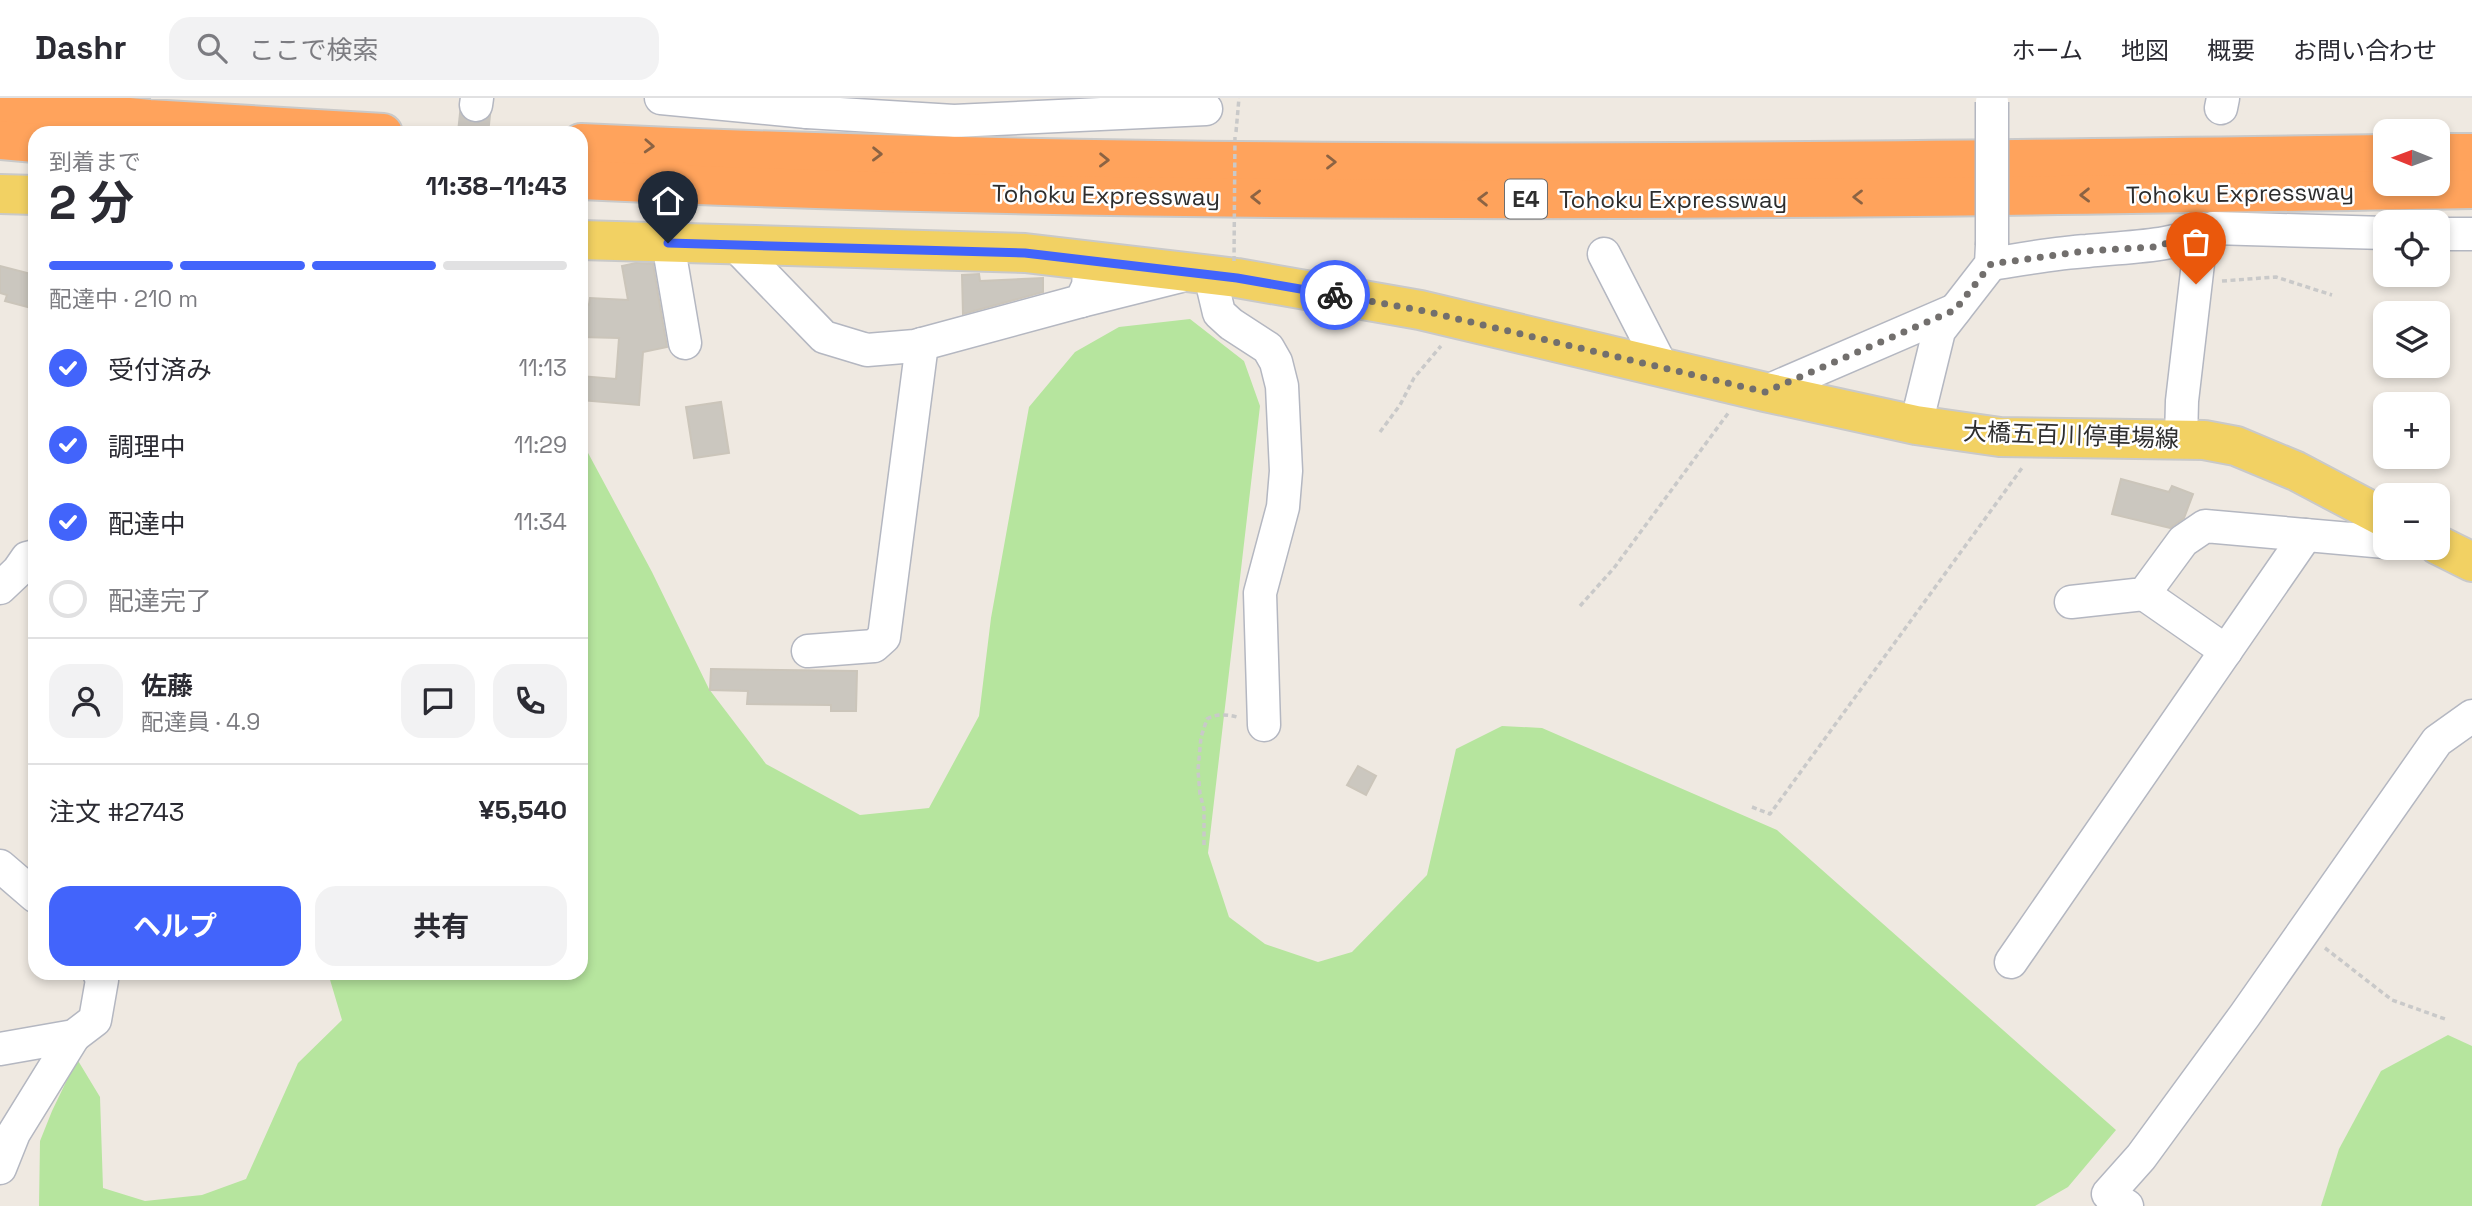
<!DOCTYPE html>
<html lang="ja">
<head>
<meta charset="utf-8">
<style>
	body { margin:0; font-family:"Space Grotesk","Noto Sans JP",sans-serif; background:#f2f2f3; color:#2b2b33; height:100vh; display:flex; flex-direction:column; font-size:26px; white-space:nowrap }
	* { box-sizing:border-box; margin:0 }
	p { font-size:23px; color:#7c7c81 }
	.icon { flex:none; width:38px; height:38px; fill:none; stroke:currentColor; stroke-width:2; stroke-linecap:round; stroke-linejoin:round }
	.map { position:relative; flex:1; overflow:hidden }
	.side { position:absolute; left:28px; top:28px; width:560px; height:854px; display:flex; flex-direction:column; background:#fff; border-radius:21px; box-shadow:0 4px 10px #0003 }
	.side>* { flex:none }
	.needle { width:46px; rotate:271deg }
	.buttons { position:absolute; left:2373px; top:21px; display:grid; gap:14px }
	.buttons a { display:grid; place-items:center; width:77px; height:77px; border-radius:14px; background:#fff; box-shadow:0 4px 10px #0003; font-size:35px }
	.pin { position:absolute; display:grid; place-items:center; width:60px; height:60px; color:#fff; margin:-72px -30px; border-radius:50% 50% 50% 0; rotate:-45deg; box-shadow:0 0 7px #0007 }
	.pin .icon { rotate:45deg }
	.courier { position:absolute; display:grid; place-items:center; width:70px; height:70px; margin:-35px; border:5px solid #4264fb; border-radius:50%; background:#fff; color:#222; box-shadow:0 2px 9px #0007 }
	.overview em { font-style:normal; font-weight:700 }
	.overview div { display:flex; flex-direction:column-reverse }
	.overview { display:flex; align-items:center; justify-content:space-between; height:119px; padding:0 21px }
	h1 { font-size:46px; font-weight:700; line-height:52px }
	.bar { display:grid; grid-template-columns:repeat(4,1fr); gap:10px 7px; align-content:center; height:84px; padding:0 21px }
	.bar i { height:9px; border-radius:5px; background:#e1e1e2 }
	.bar .current { background:#4264fb }
	.bar p { grid-column:span 4 }
	.line { display:flex; align-items:center; gap:18px; padding:0 21px; border-top:2px solid #e1e1e2 }
	.line div { flex:1 }
	.round { display:grid; place-items:center; flex:none; width:74px; height:74px; border-radius:21px; background:#f2f2f3 }
	ol { padding:0 21px; list-style:none }
	li { display:flex; align-items:center; gap:21px; height:77px }
	li p { margin-inline-start:auto }
	li .icon { padding:7px; border-radius:50%; background:#4264fb; color:#fff; stroke-width:4 }
	li:last-child { color:#7c7c81 }
	li i { width:38px; height:38px; border:4px solid #e1e1e2; border-radius:50% }
	.primary-button { display:flex; gap:14px; margin-top:auto; padding:14px 21px }
	.primary-button a { flex:1; height:80px; border-radius:21px; background:#4264fb; color:#fff; font-size:28px; font-weight:700; line-height:80px; text-align:center }
	.primary-button a+a { background:#f2f2f3; color:#2b2b33 }
	header { display:flex; align-items:center; gap:42px; box-sizing:border-box; height:98px; padding:0 35px; background:#fff; border-bottom:2px solid #e1e1e2 }
	header strong { font-size:33px }
	nav { display:flex; gap:38px; margin-inline-start:auto; font-size:24px }
	.search { width:490px; height:63px; background:#f2f2f3; display:flex; align-items:center; gap:18px; box-sizing:border-box; padding:0 24px; border-radius:21px; color:#7c7c81; font-size:26px }
	.map>svg:first-child { display:block }
	.green { fill:#b6e59e }
	.building { fill:#cbc7bf; stroke:#cbc5ba; stroke-width:2 }
	.lines { fill:none; stroke-linecap:round; stroke-linejoin:round }
	.minor-tunnel { stroke:#c8c4bd; stroke-width:32; stroke-dasharray:32 16; stroke-linecap:butt }
	.minor-casing { stroke:#b4b7c1; stroke-width:35 }
	.major-casing { stroke:#c9c9c9; stroke-width:42 }
	.highway-casing { stroke:#c9c9c9; stroke-width:42 }
	.path { stroke:#c9c9c9; stroke-width:3.5; stroke-dasharray:5 3.5; stroke-linecap:butt }
	.minor { stroke:#fff; stroke-width:32 }
	.major { stroke:#f2d163; stroke-width:38 }
	.highway { stroke:#ffa35c; stroke-width:38 }
	.minor-bridge-casing { stroke:#b4b7c1; stroke-width:35; stroke-linecap:butt }
	.path-bridge { stroke:#c9c9c9; stroke-width:3.5; stroke-dasharray:5 3.5; stroke-linecap:butt }
	.minor-bridge { stroke:#fff; stroke-width:32 }
	.oneway { stroke:#8c6343 }
	.done { stroke:#726f6d; stroke-width:7; stroke-dasharray:0 12.6 }
	.route { stroke:#4264fb; stroke-width:9 }
	.labels { text-anchor:middle; dominant-baseline:central; stroke-width:5; stroke-linejoin:round; paint-order:stroke }
	.shield { fill:#fff; stroke:#6d6d6d; stroke-width:2 }
	.shield-label { font-size:23px; font-weight:bold; fill:#2e2e2e }
	.street-label { font-size:24px; fill:#2e2e2e; stroke:#fff }
</style>
</head>
<body>
<header>
<strong>Dashr</strong>
<div class="search"><svg class="icon" aria-label="search" viewBox="0 0 24 24"><circle cx="10" cy="10" r="6"/><path d="M15 15l6 6"/></svg>ここで検索</div>
<nav><a>ホーム</a><a>地図</a><a>概要</a><a>お問い合わせ</a></nav>
</header>
<div class="map">
<svg width="2472" height="1108" viewBox="0 0 2472 1108">
	<rect width="100%" height="100%" fill="#efe9e1"/>
	<!-- green -->
	<g class="green">
		<polygon points="1190,221 1244,263 1260,308 1208,755 1229,819 1265,846 1318,864 1352,854 1427,777 1456,651 1502,628 1542,630 1777,732 2116,1032 2068,1089 2035,1108 39,1108 40,1043 52,1013 77,961 100,999 103,1090 145,1103 202,1097 246,1081 298,965 342,922 328,875 581,875 581,356 587,353 652,474 709,591 766,666 860,717 929,710 979,618 991,520 1029,309 1075,254 1119,229"/>
		<polygon points="2448,937 2472,948 2472,1108 2321,1108 2339,1051 2381,973"/>
	</g>
	<!-- building -->
	<g class="building">
		<polygon points="636,165 653,166 667,249 643,254 639,307 581,302 581,278 616,281 619,240 581,239 581,206 589,207 590,200 628,202 622,168"/>
		<polygon points="0,168 35,177 35,211 5,203 7,197 0,195"/>
		<polygon points="979,176 980,183 1043,180 1043,194 963,216 962,177"/>
		<polygon points="721,304 729,355 694,360 686,309"/>
		<polygon points="2121,381 2169,394 2172,388 2193,396 2184,420 2170,430 2112,416"/>
		<polygon points="711,571 857,573 856,613 831,613 831,607 747,606 748,593 710,592"/>
		<polygon points="1358,668 1376,678 1366,697 1347,687"/>
	</g>
	<g class="lines">
		<!-- minor-tunnel -->
		<polyline class="minor-tunnel" points="473,35 476,7"/>
		<!-- minor casing -->
		<g class="minor-casing">
			<g id="minor">
				<polyline points="661,0 807,14 808,0"/>
				<polyline points="476,7 477,0"/>
				<polyline points="2221,10 2223,0"/>
				<polyline points="807,14 954,23 1206,11"/>
				<polyline points="2438,136 2472,136"/>
				<polyline points="668,145 685,245"/>
				<polyline points="735,147 824,239 867,252 915,248 1081,203 1088,188 1090,163"/>
				<polyline points="1604,156 1662,269"/>
				<path d="M1991,166C2023,161 2055,155 2087,153C2133,148 2170,150 2213,130L2385,135"/>
				<polyline points="1210,177 1219,215 1231,226 1268,250 1276,264 1282,288 1286,373 1283,409 1260,495 1264,627"/>
				<polyline points="1081,203 1181,178"/>
				<polyline points="1765,294 1955,212"/>
				<polyline points="1916,327 1939,233 1991,166 1992,147"/>
				<polyline points="2181,342 2182,303 2200,148 2199,137"/>
				<polyline points="0,490 18,473 27,460 35,458"/>
				<polyline points="2144,496 2226,553"/>
				<polyline points="2071,504 2144,496 2183,443 2205,428 2385,444"/>
				<polyline points="808,553 874,548 884,539 922,246"/>
				<polyline points="0,768 35,798"/>
				<polyline points="2011,864 2306,437"/>
				<polyline points="0,951 74,938 95,922 102,882 99,875"/>
				<polyline points="0,1070 14,1035 74,938"/>
				<polyline points="2127,1108 2108,1096 2141,1059 2245,917 2437,643 2472,618"/>
			</g>
		</g>
		<!-- major casing -->
		<g class="major-casing">
			<g id="major">
				<polyline points="0,96 35,97"/>
				<polyline points="581,142 1025,155 1237,180 1420,212 1765,294 1916,327 2000,339 2204,342 2236,348 2296,373 2385,420"/>
				<polyline points="2438,447 2472,464"/>
			</g>
		</g>
		<!-- highway casing -->
		<g class="highway-casing">
			<g id="highway">
				<polyline points="0,6 149,21 383,35"/>
				<polyline points="0,42 35,45"/>
				<path d="M581,45C1182,73 1784,65 2385,56"/>
				<polyline points="2438,55 2472,55"/>
				<path d="M581,82C1211,111 1842,101 2472,91"/>
			</g>
		</g>
		<!-- path -->
		<g class="path">
			<polyline points="1236,34 1239,0"/>
			<polyline points="2222,183 2276,179 2332,197"/>
			<polyline points="1380,334 1400,307 1414,280 1441,248"/>
			<polyline points="1580,508 1614,470 1729,314"/>
			<polyline points="1752,709 1770,716 2022,370"/>
			<path d="M1204,747V711L1200,696L1198,672L1201,639L1207,621C1215,616 1227,616 1237,619"/>
			<polyline points="2325,850 2392,902 2445,921"/>
		</g>
		<!-- minor -->
		<use href="#minor" class="minor"/>
		<!-- major -->
		<use href="#major" class="major"/>
		<!-- highway -->
		<use href="#highway" class="highway"/>
		<!-- minor-bridge casing -->
		<g class="minor-bridge-casing">
			<polyline id="minor-bridge" points="1992,147 1992,4"/>
		</g>
		<!-- path-bridge -->
		<polyline class="path-bridge" points="1234,163 1235,36"/>
		<!-- minor-bridge -->
		<use href="#minor-bridge" class="minor-bridge"/>
	</g>
	<!-- one-way arrows -->
	<defs><path id="oneway-chevron" d="M-2-3.5L2.5 0L-2 3.5" fill="none" stroke-width="1.6" stroke-linecap="round" stroke-linejoin="round" transform="scale(1.75)"/></defs>
	<g class="oneway">
		<use href="#oneway-chevron" transform="translate(649 48) rotate(3)"/>
		<use href="#oneway-chevron" transform="translate(877 56) rotate(1)"/>
		<use href="#oneway-chevron" transform="translate(1104 62) rotate(1)"/>
		<use href="#oneway-chevron" transform="translate(1331 64)"/>
		<use href="#oneway-chevron" transform="translate(2085 97) rotate(179)"/>
		<use href="#oneway-chevron" transform="translate(1256 99) rotate(-179)"/>
		<use href="#oneway-chevron" transform="translate(1858 99) rotate(180)"/>
		<use href="#oneway-chevron" transform="translate(1483 101) rotate(-179)"/>
	</g>
	<g class="lines">
		<!-- done -->
		<polyline class="done" points="1335,197 1420,212 1765,294 1955,212 1991,166 2085,153 2153,149 2199,137 2196,186"/>
		<!-- route -->
		<polyline class="route" points="668,145 1025,155 1237,180 1335,197"/>
	</g>
	<g class="labels">
		<!-- shield labels -->
		<rect class="shield" x="1505" y="81.5" width="42" height="39" rx="5"/>
		<g class="shield-label">
			<text x="1526" y="101">E4</text>
		</g>
		<!-- street labels -->
		<g class="street-label">
			<text transform="translate(2240 95) rotate(-1)">Tohoku Expressway</text>
			<text transform="translate(1106 97) rotate(1)">Tohoku Expressway</text>
			<text x="1673" y="101">Tohoku Expressway</text>
			<text transform="translate(2071 337) rotate(2)">大橋五百川停車場線</text>
		</g>
	</g>
</svg>
<div class="buttons">
<a><svg class="needle" viewBox="-14 -14 28 28"><path d="M0-13l5 13h-10z" fill="#e53935"/><path d="M0 13l5-13h-10z" fill="#7c7c81"/></svg></a>
<a><svg class="icon" aria-label="locate" viewBox="0 0 24 24"><circle cx="12" cy="12" r="6"/><path d="M12 2v4M12 18v4M2 12h4M18 12h4"/></svg></a>
<a><svg class="icon" aria-label="layers" viewBox="0 0 24 24"><path d="M12 4l9 5-9 5-9-5zM3 14l9 5 9-5"/></svg></a>
<a>+</a>
<a>−</a>
</div>
<div class="pin" style="left:2196px;top:186px;background:#ea580c"><svg class="icon" aria-label="bag" viewBox="0 0 24 24"><path d="M5 8h14l-1 12H6zM9 8a3 3 0 0 1 6 0"/></svg></div>
<div class="pin" style="left:668px;top:145px;background:#1f2937"><svg class="icon" aria-label="home" viewBox="0 0 24 24"><path d="M3 11l9-7 9 7M6 9v11h12V9"/></svg></div>
<div class="courier" style="left:1335px;top:197px"><svg class="icon" aria-label="bike" viewBox="0 0 24 24"><circle cx="6" cy="16" r="4"/><circle cx="18" cy="16" r="4"/><path d="M6 16l4-8h5l3 8M10 8l3 8H6M13 5h3"/></svg></div>
<section class="side">
<div class="overview"><div><h1>2 分</h1><p>到着まで</p></div><em>11:38–11:43</em></div>
<div class="bar"><i class="current"></i><i class="current"></i><i class="current"></i><i></i><p>配達中 · 210 m</p></div>
<ol>
<li><svg class="icon" aria-label="check" viewBox="0 0 24 24"><path d="M5 12l5 5 9-10"/></svg>受付済み<p>11:13</p></li>
<li><svg class="icon" aria-label="check" viewBox="0 0 24 24"><path d="M5 12l5 5 9-10"/></svg>調理中<p>11:29</p></li>
<li><svg class="icon" aria-label="check" viewBox="0 0 24 24"><path d="M5 12l5 5 9-10"/></svg>配達中<p>11:34</p></li>
<li><i></i>配達完了</li>
</ol>
<div class="line" style="height:126px"><a class="round"><svg class="icon" aria-label="person" viewBox="0 0 24 24"><circle cx="12" cy="8" r="4"/><path d="M4 21q1-7 8-7t8 7"/></svg></a><div><b>佐藤</b><p>配達員 · 4.9</p></div><a class="round"><svg class="icon" aria-label="chat" viewBox="0 0 24 24"><path d="M4 5h16v11H9l-5 4z"/></svg></a><a class="round"><svg class="icon" aria-label="phone" viewBox="0 0 24 24"><path d="M5 4h4l2 5-3 2q2 4 5 5l2-3 5 2v4C11 20 4 13 5 4z"/></svg></a></div>
<div class="line" style="height:91px"><div>注文 #2743</div><b>¥5,540</b></div>
<div class="primary-button"><a>ヘルプ</a><a>共有</a></div>
</section>
</div>
</body>
</html>
